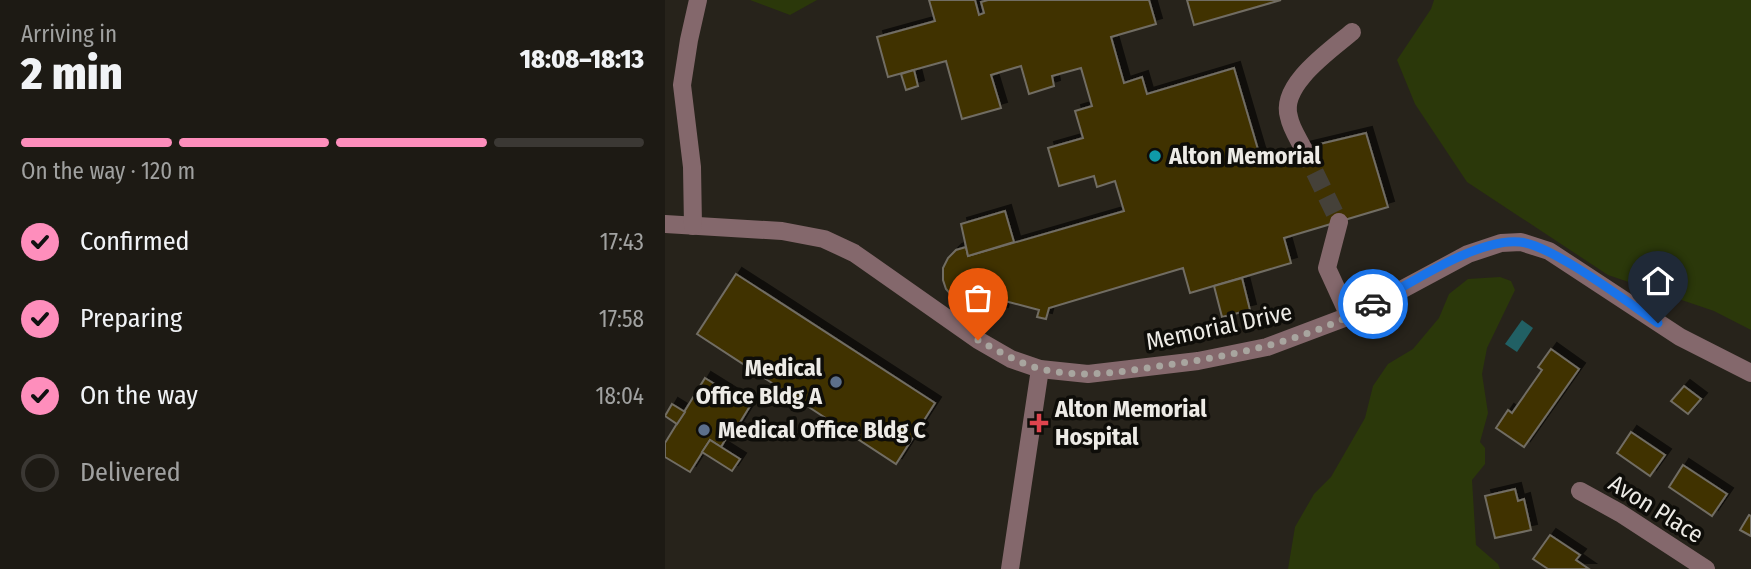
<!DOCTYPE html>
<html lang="en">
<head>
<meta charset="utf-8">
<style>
	body { margin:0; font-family:"Fira Sans Condensed",sans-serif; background:#2a2722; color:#f1f3f6; height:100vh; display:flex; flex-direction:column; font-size:26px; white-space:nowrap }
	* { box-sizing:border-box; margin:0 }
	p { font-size:23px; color:#a0a1a0 }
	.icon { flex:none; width:38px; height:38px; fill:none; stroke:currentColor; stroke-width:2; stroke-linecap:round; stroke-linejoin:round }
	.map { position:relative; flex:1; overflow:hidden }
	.side { display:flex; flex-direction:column; background:#1d1a14; width:665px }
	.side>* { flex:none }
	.pin { position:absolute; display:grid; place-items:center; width:60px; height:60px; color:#fff; margin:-72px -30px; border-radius:50% 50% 50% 0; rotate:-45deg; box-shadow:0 0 7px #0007 }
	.pin .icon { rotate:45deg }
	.courier { position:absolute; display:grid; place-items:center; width:70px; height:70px; margin:-35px; border:5px solid #1a73e8; border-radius:50%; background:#fff; color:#222; box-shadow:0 2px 9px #0007 }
	.headline em { font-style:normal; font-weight:800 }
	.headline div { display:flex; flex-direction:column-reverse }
	.headline { display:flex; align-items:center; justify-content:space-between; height:119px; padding:0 21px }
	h1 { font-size:46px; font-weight:800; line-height:52px }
	.bar { display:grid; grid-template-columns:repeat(4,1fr); gap:10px 7px; align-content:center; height:84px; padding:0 21px }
	.bar i { height:9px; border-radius:5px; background:#3b3834 }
	.bar .selected { background:#fe8ebc }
	.bar p { grid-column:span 4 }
	ol { padding:0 21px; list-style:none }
	li { display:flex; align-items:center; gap:21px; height:77px }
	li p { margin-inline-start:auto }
	li .icon { padding:7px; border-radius:50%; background:#fe8ebc; color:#111; stroke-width:4 }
	li:last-child { color:#a0a1a0 }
	li i { width:38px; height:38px; border:4px solid #3b3834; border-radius:50% }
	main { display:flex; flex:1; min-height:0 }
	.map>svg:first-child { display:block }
	.green { fill:#2b380a }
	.water { fill:#216064 }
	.building { fill:#403002; stroke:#716d63; stroke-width:2; filter:url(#shadow) }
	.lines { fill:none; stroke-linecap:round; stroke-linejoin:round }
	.minor-tunnel { stroke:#454139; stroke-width:18; stroke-dasharray:18 9; stroke-linecap:butt }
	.minor { stroke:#84686c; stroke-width:18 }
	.done { stroke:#a8a59f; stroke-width:7; stroke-dasharray:0 12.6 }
	.route { stroke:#1a73e8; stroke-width:9 }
	.culture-dot { fill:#0f9aa8; stroke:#0e0d09; stroke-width:2.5 }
	.service-dot { fill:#5c6f8a; stroke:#0e0d09; stroke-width:2.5 }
	.health-dot { fill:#e0444e; stroke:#0e0d09; stroke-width:2.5 }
	.labels { text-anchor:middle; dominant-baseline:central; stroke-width:7; stroke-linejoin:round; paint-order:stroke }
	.poi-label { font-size:24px; font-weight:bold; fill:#edebe6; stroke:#0e0d09; text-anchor:start }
	.street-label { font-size:24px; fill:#edebe6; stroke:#0e0d09 }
</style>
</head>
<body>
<main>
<section class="side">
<div class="headline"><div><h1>2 min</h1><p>Arriving in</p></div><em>18:08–18:13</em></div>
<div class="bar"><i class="selected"></i><i class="selected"></i><i class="selected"></i><i></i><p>On the way · 120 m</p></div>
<ol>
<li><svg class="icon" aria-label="check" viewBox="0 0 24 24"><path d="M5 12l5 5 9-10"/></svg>Confirmed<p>17:43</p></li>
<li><svg class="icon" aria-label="check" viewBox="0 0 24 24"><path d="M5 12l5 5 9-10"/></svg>Preparing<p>17:58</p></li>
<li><svg class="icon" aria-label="check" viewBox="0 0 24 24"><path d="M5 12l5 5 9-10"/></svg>On the way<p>18:04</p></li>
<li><i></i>Delivered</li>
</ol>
</section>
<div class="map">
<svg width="1086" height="569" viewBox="0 0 1086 569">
	<defs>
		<filter id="shadow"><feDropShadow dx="6" dy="-6" stdDeviation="0" flood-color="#0009"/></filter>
	</defs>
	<rect width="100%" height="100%" fill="#27231b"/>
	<!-- green -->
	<g class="green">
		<polygon points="85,0 152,0 125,15"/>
		<polygon points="769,0 1086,0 1086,330 1049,311 943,275 802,182 750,104 732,60 766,9"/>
		<polygon points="835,277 846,281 850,290 822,348 817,374 823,413 815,442 820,448 820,464 807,480 811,545 833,564 835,569 623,569 630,527 649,494 666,477 700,418 708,386 723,364 748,349 774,318 784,294 803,279"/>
	</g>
	<!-- water -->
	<polygon class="water" points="857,320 868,328 852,352 840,344"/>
	<!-- building -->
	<g class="building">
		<polygon points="264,0 310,0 314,15 319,13 316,2 323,0 484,0 491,24 446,37 459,83 477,77 482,94 569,68 597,163 638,148 701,133 723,207 619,238 626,263 525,293 518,268 384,308 381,319 372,317 374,310 340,301 337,313 296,302 288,297 281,289 278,280 278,268 283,258 291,250 301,247 303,256 459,211 450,181 432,187 429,176 394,186 383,148 418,138 410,111 427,106 416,68 387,76 389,86 364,94 356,66 326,75 336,108 297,119 281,61 223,77 212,37 270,21"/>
		<polygon points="522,0 616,0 529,25"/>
		<polygon points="249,70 253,86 241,90 236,74"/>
		<polygon points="340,211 349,242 303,256 296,224"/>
		<polygon points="71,274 270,403 231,464 32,334"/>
		<polygon points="577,278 585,310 557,317 549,286"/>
		<polygon points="886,349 914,369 859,447 831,428 843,410 847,413 877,370 873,367"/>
		<polygon points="40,378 85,406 66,437 63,435 56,447 45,440 25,472 0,457 0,443"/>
		<polygon points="1019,386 1036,399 1023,414 1006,401"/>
		<polygon points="7,404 20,412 12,424 0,416"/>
		<polygon points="966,432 1000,455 985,476 952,453"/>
		<polygon points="45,440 75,459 67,471 37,452"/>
		<polygon points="1018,465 1062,494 1047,516 1004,487"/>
		<polygon points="850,489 853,501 859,499 866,530 830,538 820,496"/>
		<polygon points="1084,515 1086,516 1086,536 1075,530"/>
		<polygon points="885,535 915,555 911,560 924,569 883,569 868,559"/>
	</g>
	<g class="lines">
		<!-- minor-tunnel -->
		<polyline class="minor-tunnel" points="638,148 674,222"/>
		<!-- minor -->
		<g class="minor">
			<path d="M638,148C633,138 626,128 624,117C614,85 666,50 687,32"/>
			<polyline points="674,222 662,268 684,316"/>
			<polyline points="0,224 117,231 159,239 189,253 313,340 346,359 375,369 423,374 533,361 602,347 695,312 803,254 836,243 856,242 884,251 1015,337 1086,373"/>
			<polyline points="28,226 27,167 17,85 24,40 33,0"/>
			<polyline points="915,491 955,513 1041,569"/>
			<polyline points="345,569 375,369"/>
		</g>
	</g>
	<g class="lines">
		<!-- done -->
		<path class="done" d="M313,340C333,351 353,363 376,369C413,378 451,373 488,367C564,357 640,342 708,304"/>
		<!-- route -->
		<path class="route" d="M708,304C744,284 814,237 855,242C887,245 962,302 993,323"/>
	</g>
	<!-- markers -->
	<circle class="culture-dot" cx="490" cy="156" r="7"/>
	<g class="service-dot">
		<circle cx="171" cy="382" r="7"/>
		<circle cx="39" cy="430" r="7"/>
	</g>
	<path class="health-dot" d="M370.5 412.5h7v7h7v7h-7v7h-7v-7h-7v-7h7z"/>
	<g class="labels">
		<!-- poi labels -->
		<g class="poi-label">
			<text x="504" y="156">Alton Memorial</text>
			<text x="157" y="368" text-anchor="end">Medical<tspan x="157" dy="28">Office Bldg A</tspan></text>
			<text x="390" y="409">Alton Memorial<tspan x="390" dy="28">Hospital</tspan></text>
			<text x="53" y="430">Medical Office Bldg C</text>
		</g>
		<!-- street labels -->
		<g class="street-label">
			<text transform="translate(554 327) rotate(-12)">Memorial Drive</text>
			<text transform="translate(991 509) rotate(32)">Avon Place</text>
		</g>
	</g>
</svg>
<div class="pin" style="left:313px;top:340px;background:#ea580c"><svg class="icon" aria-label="bag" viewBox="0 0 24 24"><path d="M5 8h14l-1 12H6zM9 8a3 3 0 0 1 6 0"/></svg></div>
<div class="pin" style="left:993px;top:323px;background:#1f2937"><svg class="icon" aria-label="home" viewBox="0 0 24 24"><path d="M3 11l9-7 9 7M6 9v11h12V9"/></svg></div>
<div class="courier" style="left:708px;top:304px"><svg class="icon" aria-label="car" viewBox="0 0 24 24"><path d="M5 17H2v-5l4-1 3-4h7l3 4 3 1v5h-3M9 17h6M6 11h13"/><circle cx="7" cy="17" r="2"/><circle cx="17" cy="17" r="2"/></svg></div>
</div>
</main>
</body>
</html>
